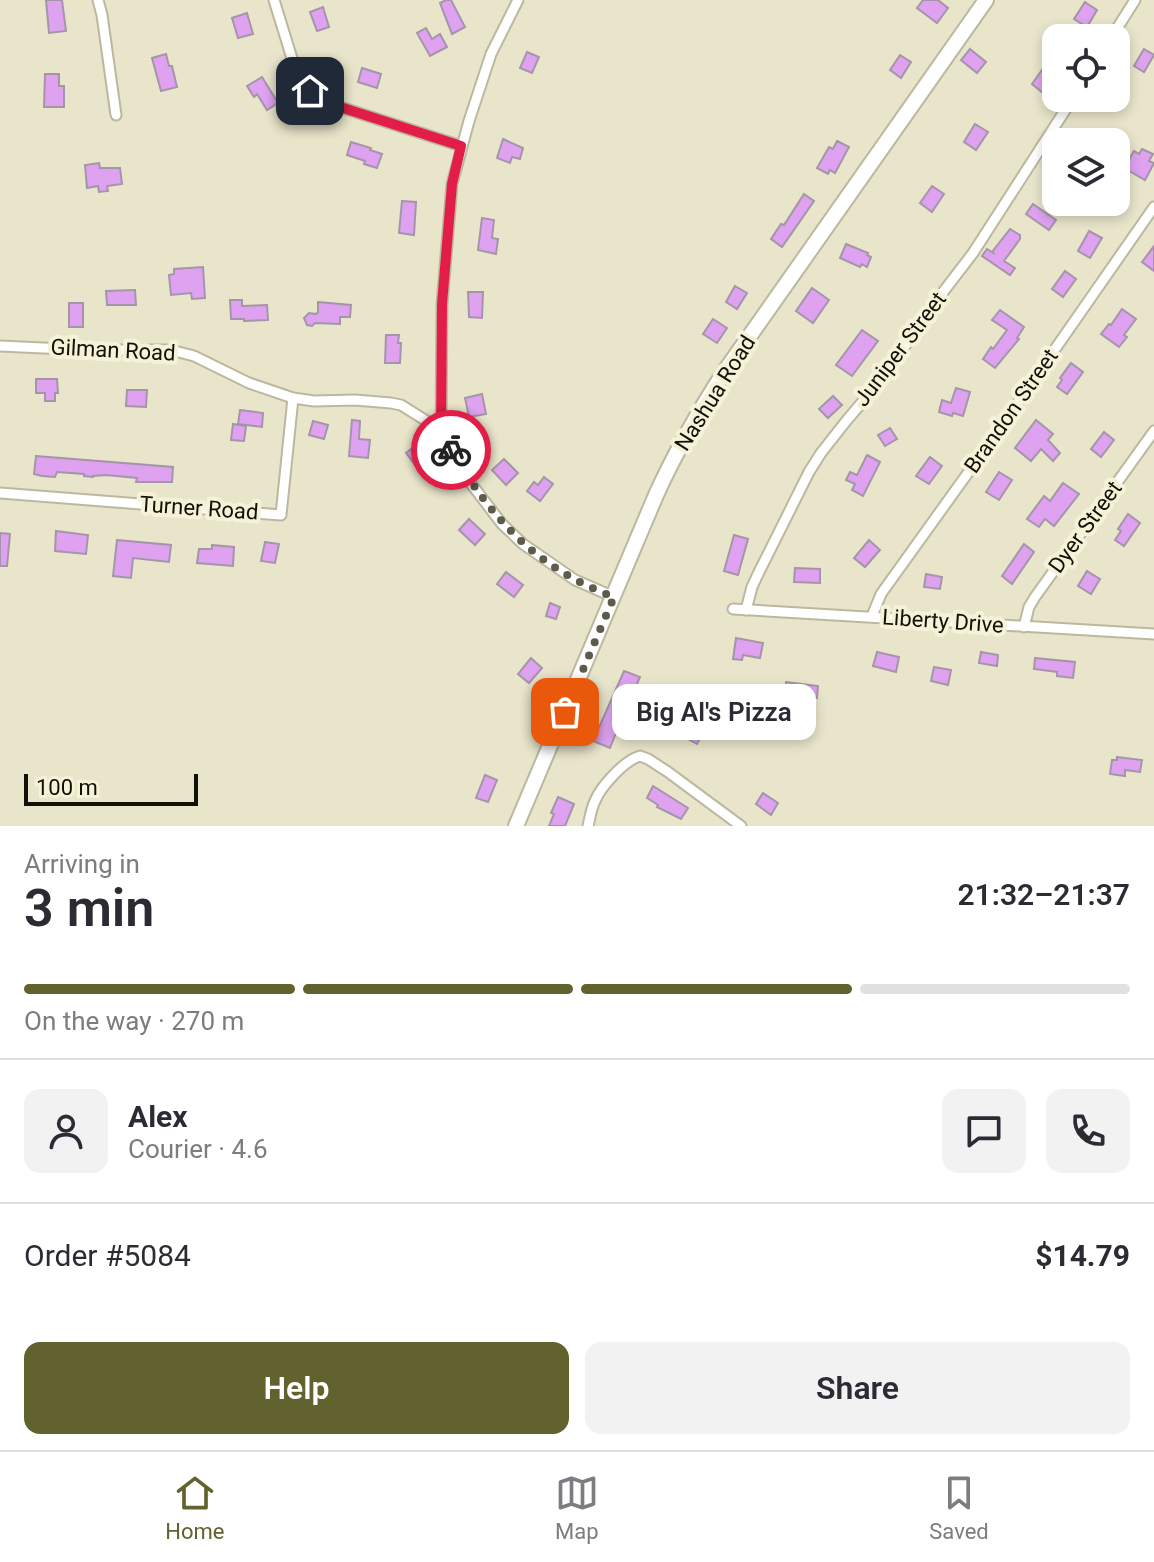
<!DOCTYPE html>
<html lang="en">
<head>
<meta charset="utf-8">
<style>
	body { margin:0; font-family:Roboto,sans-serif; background:#f2f2f3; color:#2b2b33; height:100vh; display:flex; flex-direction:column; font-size:30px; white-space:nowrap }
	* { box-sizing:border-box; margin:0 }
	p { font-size:26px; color:#7c7c81 }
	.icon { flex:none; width:44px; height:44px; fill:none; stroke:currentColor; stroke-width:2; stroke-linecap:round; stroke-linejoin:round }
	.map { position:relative; height:826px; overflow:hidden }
	.sheet { display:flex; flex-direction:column; background:#fff; flex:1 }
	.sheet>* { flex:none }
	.fabs { position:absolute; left:1042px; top:24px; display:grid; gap:16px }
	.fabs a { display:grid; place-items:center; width:88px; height:88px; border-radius:16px; background:#fff; box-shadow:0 4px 12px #0003; font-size:40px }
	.scale { position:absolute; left:24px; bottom:20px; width:174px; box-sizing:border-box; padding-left:8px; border:4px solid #121108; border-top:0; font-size:22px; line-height:28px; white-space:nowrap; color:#121108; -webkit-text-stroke:6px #f6f2d8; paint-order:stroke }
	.pin { position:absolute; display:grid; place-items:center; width:68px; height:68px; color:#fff; margin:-34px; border-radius:16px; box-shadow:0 4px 12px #0006 }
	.courier { position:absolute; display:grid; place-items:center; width:80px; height:80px; margin:-40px; border:6px solid #e11d48; border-radius:50%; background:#fff; color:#222; box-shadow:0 2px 10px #0007 }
	.bubble { position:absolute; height:56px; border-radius:16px; background:#fff; box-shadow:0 4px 12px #0003; font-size:26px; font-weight:600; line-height:56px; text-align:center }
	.summary em { font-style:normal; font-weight:600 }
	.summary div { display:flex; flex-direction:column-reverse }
	.summary { display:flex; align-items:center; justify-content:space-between; height:136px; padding:0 24px }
	h1 { font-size:52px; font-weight:600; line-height:60px }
	.bar { display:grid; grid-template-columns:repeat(4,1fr); gap:12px 8px; align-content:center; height:96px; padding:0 24px }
	.bar i { height:10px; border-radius:6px; background:#e1e1e2 }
	.bar .selected { background:#62622f }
	.bar p { grid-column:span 4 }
	.line { display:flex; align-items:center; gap:20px; padding:0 24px; border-top:2px solid #e1e1e2 }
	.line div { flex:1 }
	.round { display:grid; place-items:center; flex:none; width:84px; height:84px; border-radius:16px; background:#f2f2f3 }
	.cta { display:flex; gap:16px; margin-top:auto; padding:16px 24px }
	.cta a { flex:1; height:92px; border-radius:16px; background:#62622f; color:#fff; font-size:32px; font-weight:600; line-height:92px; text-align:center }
	.cta a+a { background:#f2f2f3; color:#2b2b33 }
	.menu { display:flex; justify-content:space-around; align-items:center; height:112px; border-top:2px solid #e1e1e2; background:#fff; font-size:22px; color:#7c7c81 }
	.menu a { display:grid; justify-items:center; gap:4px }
	.menu .selected { color:#62622f }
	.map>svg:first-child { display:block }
	.building { fill:#dea2f0; stroke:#a495a9; stroke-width:2 }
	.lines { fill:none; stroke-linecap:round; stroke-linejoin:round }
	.street-casing { stroke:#bcb89f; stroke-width:13 }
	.secondary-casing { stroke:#bcb89f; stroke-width:18 }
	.street { stroke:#fff; stroke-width:9 }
	.secondary { stroke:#fff; stroke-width:14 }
	.done { stroke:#5d5b4c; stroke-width:8; stroke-dasharray:0 14.4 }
	.route { stroke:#e11d48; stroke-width:10 }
	.labels { text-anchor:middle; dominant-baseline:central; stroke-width:8; stroke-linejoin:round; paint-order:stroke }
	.street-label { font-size:22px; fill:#121108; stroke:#f6f2d8 }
</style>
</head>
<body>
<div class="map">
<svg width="1154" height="826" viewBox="0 0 1154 826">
	<rect width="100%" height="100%" fill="#e9e5cb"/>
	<!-- building -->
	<g class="building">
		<polygon points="46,0 62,0 66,31 49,33"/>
		<polygon points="446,0 451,0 465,27 452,34 440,3"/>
		<polygon points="923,0 938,0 948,8 937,23 917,8"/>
		<polygon points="1085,2 1097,10 1087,27 1074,19"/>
		<polygon points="323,7 329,27 317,31 310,12"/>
		<polygon points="247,13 253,34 238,38 232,18"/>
		<polygon points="426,28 432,39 440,34 447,47 430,56 417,33"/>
		<polygon points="970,49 986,62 977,73 961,60"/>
		<polygon points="1144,49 1154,55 1144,72 1134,66"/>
		<polygon points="527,52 539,57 532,73 520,68"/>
		<polygon points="166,54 169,66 172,66 177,87 161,91 152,58"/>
		<polygon points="900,55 911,62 901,78 890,70"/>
		<polygon points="362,68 381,74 377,88 358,82"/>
		<polygon points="1042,70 1053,78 1043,93 1032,84"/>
		<polygon points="45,74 59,74 59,86 64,86 64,107 44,107"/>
		<polygon points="262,77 278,103 267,110 257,94 254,97 247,86"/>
		<polygon points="975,124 988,132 976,150 964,142"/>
		<polygon points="503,139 523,148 520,159 512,157 510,163 497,158"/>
		<polygon points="837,141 849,147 835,173 830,170 828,174 817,168 829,147 833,149"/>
		<polygon points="351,142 371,148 370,150 382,154 377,168 364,164 365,161 347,155"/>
		<polygon points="1142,149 1153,154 1149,161 1154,163 1145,180 1124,168 1134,151 1139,154"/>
		<polygon points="99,163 100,168 120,168 122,184 107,186 108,191 99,192 98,186 87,188 85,165"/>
		<polygon points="932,186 944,194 932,212 920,203"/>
		<polygon points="804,194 814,201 782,247 771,239 781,224 784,225"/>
		<polygon points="402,201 416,202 414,235 399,233"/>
		<polygon points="1033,204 1056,220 1049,230 1026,214"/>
		<polygon points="482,218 494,220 492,238 498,239 496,254 478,250"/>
		<polygon points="1010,229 1020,235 1020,239 1004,261 1015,268 1010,275 982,256 987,249 995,254 992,252"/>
		<polygon points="1089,231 1102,238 1090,258 1078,251"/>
		<polygon points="846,244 868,253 867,255 871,257 867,267 862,264 860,267 840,258"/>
		<polygon points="1154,246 1154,271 1142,262"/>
		<polygon points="203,267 205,298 192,299 191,293 171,295 169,275 174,274 174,269"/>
		<polygon points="1065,271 1076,279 1063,297 1052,289"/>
		<polygon points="735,286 747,293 737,309 726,302"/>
		<polygon points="812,288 829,300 813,323 796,311"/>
		<polygon points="135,290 136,305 107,305 106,291"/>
		<polygon points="468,292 483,292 482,318 469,317"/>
		<polygon points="230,300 242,300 242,306 267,305 268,320 244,321 244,319 231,319"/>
		<polygon points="318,302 351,305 350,317 340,317 340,324 315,323 312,326 307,325 304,318 309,313 316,314 318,312"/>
		<rect x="69" y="303" width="14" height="24"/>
		<polygon points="1122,309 1136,319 1124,335 1127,337 1119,347 1101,334 1109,324 1111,325"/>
		<polygon points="1000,310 1024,327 1017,338 1019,339 995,368 983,359 991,347 993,349 1007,330 992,320"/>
		<polygon points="713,319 727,328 717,343 703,334"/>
		<polygon points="862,330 878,341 852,376 836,365"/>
		<polygon points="386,335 399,335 398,343 401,343 400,363 385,363"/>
		<polygon points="1071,363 1083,372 1067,394 1057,387 1062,380 1060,378"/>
		<polygon points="36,379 57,379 58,393 55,393 55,401 45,401 45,393 36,393"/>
		<polygon points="956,388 970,392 963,416 953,413 952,416 939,412 942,400 951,403"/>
		<polygon points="127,390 147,390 146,407 126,406"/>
		<polygon points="482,394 486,414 469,417 465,398"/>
		<polygon points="833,396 842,405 828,418 819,409"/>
		<polygon points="240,410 263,413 262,427 238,424"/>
		<polygon points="352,420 360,421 359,439 370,440 368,458 349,456"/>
		<polygon points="1036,420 1053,434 1048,440 1060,453 1053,461 1041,449 1031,461 1015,448"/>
		<polygon points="313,421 328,425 324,439 309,435"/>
		<polygon points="233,424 246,426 244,441 231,440"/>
		<polygon points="890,428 897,439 885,446 878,435"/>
		<polygon points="1104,432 1114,440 1101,457 1091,449"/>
		<polygon points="419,443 437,468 424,477 406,453"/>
		<polygon points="867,455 880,462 863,496 852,490 855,484 846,480 850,472 857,475"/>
		<polygon points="36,456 173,467 172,482 136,482 137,478 106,475 93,476 93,477 84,476 84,474 57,472 55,477 42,476 34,474"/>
		<polygon points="930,457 942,466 929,484 916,476"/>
		<polygon points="504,459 518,473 506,485 492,470"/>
		<polygon points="999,472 1012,480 999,500 986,492"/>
		<polygon points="544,477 553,484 540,501 527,491 534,482 538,485"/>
		<polygon points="1063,483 1079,494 1054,526 1045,519 1039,527 1027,519 1044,496 1050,501"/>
		<polygon points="1128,514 1140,523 1124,546 1115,540 1121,531 1118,529"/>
		<polygon points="469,519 485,534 475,545 459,530"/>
		<polygon points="56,531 88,535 86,554 55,551"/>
		<polygon points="0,533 10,534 7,566 0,566"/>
		<polygon points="734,535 748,539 738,575 724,571"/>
		<polygon points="117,540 171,545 169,562 133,558 131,578 113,576"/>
		<polygon points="869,540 880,550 865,567 854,558"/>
		<polygon points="265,542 279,544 275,563 261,561"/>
		<polygon points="1024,544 1034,552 1012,584 1002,576"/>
		<polygon points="212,545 234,547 233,566 197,563 199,549 212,549"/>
		<polygon points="795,568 820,569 820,583 794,582"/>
		<polygon points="1087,571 1100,579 1091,594 1078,586"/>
		<polygon points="506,572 523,585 514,597 497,584"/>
		<polygon points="926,574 942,577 940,589 924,587"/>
		<polygon points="550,603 560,607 556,619 546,616"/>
		<polygon points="736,638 763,643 760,658 743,655 742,660 733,659"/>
		<polygon points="877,652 899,657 896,672 873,666"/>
		<polygon points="981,652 998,655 997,666 979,663"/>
		<polygon points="531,658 542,668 529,683 518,674"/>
		<polygon points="1035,658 1075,662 1073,678 1057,676 1057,672 1034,669"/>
		<polygon points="934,667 951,670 948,685 931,681"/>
		<polygon points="624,671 640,677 633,693 639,696 631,715 624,713 610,748 593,741"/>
		<polygon points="786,682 818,686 817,698 799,696 798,700 784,699"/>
		<polygon points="687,723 704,731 697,744 681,735"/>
		<polygon points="1117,757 1142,760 1140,772 1125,770 1125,776 1110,774 1112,760 1117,760"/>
		<polygon points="485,775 497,780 488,802 476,798"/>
		<polygon points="653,786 688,808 681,819 657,807 658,805 647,798"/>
		<polygon points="763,793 778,803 771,815 756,804"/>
		<polygon points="558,797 574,804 565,826 549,826 554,814 551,813"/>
	</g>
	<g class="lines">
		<!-- street casing -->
		<g class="street-casing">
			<g id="street">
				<polyline points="98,0 102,15 116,115"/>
				<polyline points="274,0 294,65 303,82 316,96 337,106 461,146"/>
				<polyline points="1111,38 1135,0"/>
				<polyline points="0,346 86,350 171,350 194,356 249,383 293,398 314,401 355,400 391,403 401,405 441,430 448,446 466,477 502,524 523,544 575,580 614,597"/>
				<polyline points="441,430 442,304 452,184 469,121 491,54 518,0"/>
				<polyline points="0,493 281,515 293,398"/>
				<polyline points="733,609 1154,634"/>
				<polyline points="746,610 752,587 758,574 809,472 821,453 847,420 887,373 927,313 973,253 1073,98"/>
				<polyline points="872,616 881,594 998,431 1154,207"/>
				<polyline points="1024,627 1029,607 1035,597 1154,431"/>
				<path d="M588,826C590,818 591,809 595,801C601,786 625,760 640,756L648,759L668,772L741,826"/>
			</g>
		</g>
		<!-- secondary casing -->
		<g class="secondary-casing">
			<path id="secondary" d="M516,826L656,495C676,451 699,411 725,371L986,0"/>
		</g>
		<!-- street -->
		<use href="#street" class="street"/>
		<!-- secondary -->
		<use href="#secondary" class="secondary"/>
	</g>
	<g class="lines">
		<!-- done -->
		<path class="done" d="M451,450C493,520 536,568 614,597L565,712"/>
		<!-- route -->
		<polyline class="route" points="310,91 319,98 337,106 461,146 452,184 442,304 441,430 451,450"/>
	</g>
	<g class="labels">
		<!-- street labels -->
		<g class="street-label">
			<text transform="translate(900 349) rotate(-53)">Juniper Street</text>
			<text transform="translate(113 350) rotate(3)">Gilman Road</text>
			<text transform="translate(715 393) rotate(-58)">Nashua Road</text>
			<text transform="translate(1011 411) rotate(-55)">Brandon Street</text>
			<text transform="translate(199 508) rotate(4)">Turner Road</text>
			<text transform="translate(1085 527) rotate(-54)">Dyer Street</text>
			<text transform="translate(943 621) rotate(4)">Liberty Drive</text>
		</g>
	</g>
</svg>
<div class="fabs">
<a><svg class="icon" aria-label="locate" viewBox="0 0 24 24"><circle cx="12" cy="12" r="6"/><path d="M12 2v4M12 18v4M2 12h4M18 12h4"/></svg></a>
<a><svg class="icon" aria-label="layers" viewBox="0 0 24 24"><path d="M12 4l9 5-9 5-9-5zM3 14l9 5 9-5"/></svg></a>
</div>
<div class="scale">100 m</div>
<div class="pin" style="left:565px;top:712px;background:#ea580c"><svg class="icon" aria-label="bag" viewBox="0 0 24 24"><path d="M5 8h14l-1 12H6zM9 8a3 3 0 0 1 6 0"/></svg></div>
<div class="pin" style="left:310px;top:91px;background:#1f2937"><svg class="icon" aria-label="home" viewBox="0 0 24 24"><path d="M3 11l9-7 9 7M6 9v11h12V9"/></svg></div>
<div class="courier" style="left:451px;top:450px"><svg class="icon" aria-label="bike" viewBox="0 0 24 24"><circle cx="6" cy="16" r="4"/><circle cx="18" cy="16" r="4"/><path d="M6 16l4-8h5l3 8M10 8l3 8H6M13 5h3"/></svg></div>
<div class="bubble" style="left:612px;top:684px;width:204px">Big Al's Pizza</div>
</div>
<section class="sheet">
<div class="summary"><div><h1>3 min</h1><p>Arriving in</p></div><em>21:32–21:37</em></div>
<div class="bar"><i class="selected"></i><i class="selected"></i><i class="selected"></i><i></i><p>On the way · 270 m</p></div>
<div class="line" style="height:144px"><a class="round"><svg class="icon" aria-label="person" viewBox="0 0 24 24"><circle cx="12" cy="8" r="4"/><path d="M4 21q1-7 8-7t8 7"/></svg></a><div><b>Alex</b><p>Courier · 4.6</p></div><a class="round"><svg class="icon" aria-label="chat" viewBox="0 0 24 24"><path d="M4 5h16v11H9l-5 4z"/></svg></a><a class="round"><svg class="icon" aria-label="phone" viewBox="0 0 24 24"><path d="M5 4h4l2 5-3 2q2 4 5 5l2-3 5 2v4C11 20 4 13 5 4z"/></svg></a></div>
<div class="line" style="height:104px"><div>Order #5084</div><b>$14.79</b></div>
<div class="cta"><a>Help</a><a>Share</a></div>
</section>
<nav class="menu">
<a class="selected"><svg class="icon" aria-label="home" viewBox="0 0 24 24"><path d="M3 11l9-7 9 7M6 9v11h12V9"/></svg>Home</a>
<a><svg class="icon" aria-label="map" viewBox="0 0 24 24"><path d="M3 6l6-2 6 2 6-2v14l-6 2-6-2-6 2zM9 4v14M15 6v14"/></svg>Map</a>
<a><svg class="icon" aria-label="saved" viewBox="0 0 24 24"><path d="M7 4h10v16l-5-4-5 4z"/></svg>Saved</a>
</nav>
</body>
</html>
